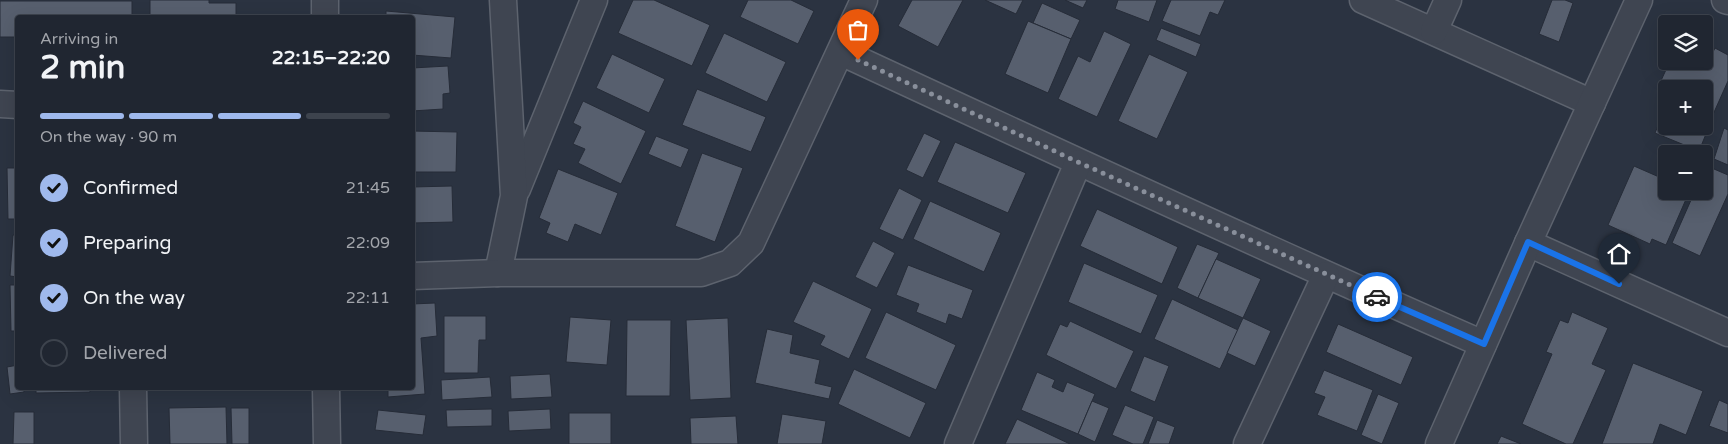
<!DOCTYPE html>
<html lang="en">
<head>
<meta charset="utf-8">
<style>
	body { margin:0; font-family:"Varela Round",sans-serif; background:#2d323d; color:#f1f3f6; height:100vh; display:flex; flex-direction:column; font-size:19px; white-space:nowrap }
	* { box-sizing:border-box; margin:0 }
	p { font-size:16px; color:#a2a5ab }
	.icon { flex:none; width:28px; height:28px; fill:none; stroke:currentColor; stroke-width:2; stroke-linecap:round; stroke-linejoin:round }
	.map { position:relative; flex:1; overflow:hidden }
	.panel { position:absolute; left:15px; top:15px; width:400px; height:375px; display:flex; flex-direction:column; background:#202631; border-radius:5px; box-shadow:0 5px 20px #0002,0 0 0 1px #3d434d }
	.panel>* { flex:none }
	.fabs { position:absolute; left:1658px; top:15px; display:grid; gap:10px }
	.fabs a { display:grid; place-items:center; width:55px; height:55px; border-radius:5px; background:#202631; box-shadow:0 5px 20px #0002,0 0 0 1px #3d434d; font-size:25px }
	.pin { position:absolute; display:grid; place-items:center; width:42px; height:42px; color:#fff; margin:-51px -21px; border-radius:50% 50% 50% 0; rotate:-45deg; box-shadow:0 0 5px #0007 }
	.pin .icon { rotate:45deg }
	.courier { position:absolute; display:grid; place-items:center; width:50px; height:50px; margin:-25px; border:4px solid #1a73e8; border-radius:50%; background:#fff; color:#222; box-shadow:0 1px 6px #0007 }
	.head em { font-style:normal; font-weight:700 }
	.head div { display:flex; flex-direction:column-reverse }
	.head { display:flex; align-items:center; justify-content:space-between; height:85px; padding:0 25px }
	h1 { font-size:32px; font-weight:700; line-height:38px }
	.bar { display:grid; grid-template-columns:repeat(4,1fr); gap:8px 5px; align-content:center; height:60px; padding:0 25px }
	.bar i { height:6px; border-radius:4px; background:#3d434d }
	.bar .active { background:#9fb9ed }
	.bar p { grid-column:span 4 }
	ol { padding:0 25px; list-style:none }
	li { display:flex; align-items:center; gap:15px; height:55px }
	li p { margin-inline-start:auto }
	li .icon { padding:5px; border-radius:50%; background:#9fb9ed; color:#111; stroke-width:4 }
	li:last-child { color:#a2a5ab }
	li i { width:28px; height:28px; border:2px solid #3d434d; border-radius:50% }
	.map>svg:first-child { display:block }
	.building { fill:#575f6e; stroke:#262c38 }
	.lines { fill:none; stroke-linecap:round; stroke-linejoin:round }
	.minor-casing { stroke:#5d636e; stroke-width:29 }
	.minor { stroke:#3f4551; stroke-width:26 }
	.done { stroke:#898f9b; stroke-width:5; stroke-dasharray:0 9 }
	.route { stroke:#1a73e8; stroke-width:6 }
</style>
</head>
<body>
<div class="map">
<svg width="1728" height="444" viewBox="0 0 1728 444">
	<rect width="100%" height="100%" fill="#2b3341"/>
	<!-- building -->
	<g class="building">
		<polygon points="150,0 209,0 209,3 236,3 236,18 150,18"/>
		<polygon points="633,0 654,0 710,25 692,66 618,33"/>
		<polygon points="748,0 791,0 814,11 798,44 740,17"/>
		<polygon points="912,0 963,0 938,47 898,26"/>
		<polygon points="985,0 1023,0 1016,14"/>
		<polygon points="1065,0 1087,0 1083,8"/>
		<polygon points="1118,0 1157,0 1149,22 1115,9"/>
		<polygon points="1171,0 1225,0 1218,15 1210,12 1200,36 1162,21"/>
		<polygon points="1552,0 1565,0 1573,3 1559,42 1539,34"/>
		<polygon points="0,1 132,1 132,18 18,18 18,37 0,37"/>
		<polygon points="1042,3 1080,20 1071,39 1033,23"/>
		<polygon points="386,11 455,17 451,58 412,55 412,18 386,18"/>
		<polygon points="1028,21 1071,39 1048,93 1005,74"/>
		<polygon points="1161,28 1201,44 1196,57 1156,40"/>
		<polygon points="1104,31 1131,44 1097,117 1058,99 1078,56 1090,62"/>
		<polygon points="724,33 786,62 767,102 705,73"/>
		<polygon points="1704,48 1713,52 1715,48 1728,55 1728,81 1707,128 1703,126 1704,89 1667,89 1659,85 1670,61 1704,61"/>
		<polygon points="612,54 665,79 649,113 596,88"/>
		<polygon points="1149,54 1188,72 1157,139 1118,121"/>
		<polygon points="448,66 450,93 443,94 443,109 412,111 412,68"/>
		<polygon points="697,89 766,117 751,152 682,125"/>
		<polygon points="583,101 646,131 621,184 578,163 585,149 573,144 581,127 573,123"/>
		<polygon points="1662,116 1666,117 1666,126 1688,126 1706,134 1699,151 1655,133"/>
		<polygon points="1724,128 1728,130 1728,165 1714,159"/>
		<polygon points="412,131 457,132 456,172 412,172"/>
		<polygon points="924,133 941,141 923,178 906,170"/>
		<polygon points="656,136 689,149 681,168 648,154"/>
		<polygon points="955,142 1026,173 1008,213 937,182"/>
		<polygon points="702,153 743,168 715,242 675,226"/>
		<polygon points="1634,166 1666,180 1666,191 1675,191 1687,197 1666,245 1652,239 1650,244 1608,225"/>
		<polygon points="1707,166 1728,175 1728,194 1700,256 1672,243 1695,191 1704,191 1704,172"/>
		<polygon points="7,168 18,168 18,219 8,219"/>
		<polygon points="558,169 618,193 601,235 575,224 568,242 546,233 550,223 539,218"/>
		<polygon points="452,186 453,222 412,223 412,187"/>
		<polygon points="899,188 922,200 903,240 879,229"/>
		<polygon points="930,201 1001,233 984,272 913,239"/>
		<polygon points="1097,209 1178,247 1162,284 1080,246"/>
		<polygon points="13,235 18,235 18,277 10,276"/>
		<polygon points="873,241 895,253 877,288 855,277"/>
		<polygon points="1197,244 1219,253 1198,298 1177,288"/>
		<polygon points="1216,259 1261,279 1243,318 1198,298"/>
		<polygon points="1084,263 1158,295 1141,334 1068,302"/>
		<polygon points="908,265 973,290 962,319 949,314 946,324 916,312 919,304 896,295"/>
		<polygon points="813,281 872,309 849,359 820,345 825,336 793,322"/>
		<polygon points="10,285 18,285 18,331 11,331"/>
		<polygon points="1172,299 1238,330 1220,369 1154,339"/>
		<polygon points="435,303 437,336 421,338 425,394 388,397 388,388 412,388 412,304"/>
		<polygon points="886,312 956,345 936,390 865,358"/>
		<polygon points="1572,312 1608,328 1592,364 1606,370 1573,444 1566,444 1522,424 1552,354 1546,352 1560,320 1568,323"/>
		<polygon points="444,316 486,316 486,340 479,340 478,373 444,373"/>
		<polygon points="570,317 611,320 607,365 566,362"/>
		<polygon points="728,318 731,398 690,400 686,320"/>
		<polygon points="1243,318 1271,331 1255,366 1227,353"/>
		<polygon points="627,320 671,320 670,396 626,396"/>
		<polygon points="1070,321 1134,351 1116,389 1046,355 1060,324 1067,327"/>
		<polygon points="1338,324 1413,357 1401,385 1326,352"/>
		<polygon points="767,329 793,335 790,353 820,360 815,383 832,387 829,399 755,383"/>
		<polygon points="1144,356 1169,366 1155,402 1130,391"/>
		<polygon points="1633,363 1703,391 1686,435 1660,424 1653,444 1602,444"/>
		<polygon points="18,365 18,388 24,388 24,392 10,394 7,367"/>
		<polygon points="854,369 926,403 910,438 838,404"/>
		<polygon points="1324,370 1373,390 1357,431 1317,415 1325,397 1314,393"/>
		<polygon points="1037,372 1055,380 1052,387 1063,392 1067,382 1095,394 1078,434 1021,410"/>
		<polygon points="550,374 552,397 511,399 510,376"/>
		<polygon points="490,377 492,397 442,400 441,380"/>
		<polygon points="36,388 90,388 90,392 36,393"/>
		<polygon points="1378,394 1399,403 1382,444 1361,435"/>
		<polygon points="1719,400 1728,404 1728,433 1709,426"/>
		<polygon points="1092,401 1109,408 1095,442 1078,434"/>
		<polygon points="1125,405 1154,417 1143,444 1133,444 1112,435"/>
		<polygon points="226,407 227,444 170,444 169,408"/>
		<polygon points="231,408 249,408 249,444 232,444"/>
		<polygon points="492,409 492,426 447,427 446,410"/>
		<polygon points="550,409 551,429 509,431 508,411"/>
		<polygon points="378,410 426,415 423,435 375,430"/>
		<polygon points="14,412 34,412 34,444 13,444"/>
		<rect x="569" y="413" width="42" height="31"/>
		<polygon points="782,414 826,421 822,444 777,444"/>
		<polygon points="736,416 738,444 691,444 690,418"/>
		<polygon points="1017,419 1070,444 1005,444"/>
		<polygon points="1157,420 1175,427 1169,444 1148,444"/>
		<polygon points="1501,436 1521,444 1497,444"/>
	</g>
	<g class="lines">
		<!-- minor casing -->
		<g class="minor-casing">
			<g id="minor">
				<polyline points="325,0 325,18"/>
				<polyline points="1363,0 1592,103"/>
				<polyline points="1725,0 1728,1"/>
				<polyline points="1434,31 1448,0"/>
				<path d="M841,52C1054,151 1268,250 1483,344"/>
				<polyline points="0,104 18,105"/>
				<polyline points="517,189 594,0"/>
				<polyline points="1528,243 1728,333"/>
				<polyline points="498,273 514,196 503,0"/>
				<polyline points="412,276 498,273 701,273 730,263 751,243 864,0"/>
				<polyline points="133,388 134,444"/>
				<polyline points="326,388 327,444"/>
				<polyline points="958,444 1078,163"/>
				<polyline points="1247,444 1326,275"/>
				<polyline points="1439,444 1528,243 1639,0"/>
			</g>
		</g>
		<!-- minor -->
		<use href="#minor" class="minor"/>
	</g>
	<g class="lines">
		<!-- done -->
		<polyline class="done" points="858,60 1078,162 1377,297"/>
		<!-- route -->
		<polyline class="route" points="1377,297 1484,344 1528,242 1619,284"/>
	</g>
</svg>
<div class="fabs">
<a><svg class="icon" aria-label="layers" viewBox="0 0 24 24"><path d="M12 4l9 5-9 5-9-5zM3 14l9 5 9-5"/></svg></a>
<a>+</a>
<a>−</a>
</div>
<div class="pin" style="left:858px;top:60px;background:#ea580c"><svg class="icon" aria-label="bag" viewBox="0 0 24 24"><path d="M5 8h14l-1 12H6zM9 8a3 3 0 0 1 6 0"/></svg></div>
<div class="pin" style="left:1619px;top:284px;background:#1f2937"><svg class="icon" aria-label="home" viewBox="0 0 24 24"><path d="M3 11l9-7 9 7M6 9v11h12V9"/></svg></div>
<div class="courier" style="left:1377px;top:297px"><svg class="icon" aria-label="car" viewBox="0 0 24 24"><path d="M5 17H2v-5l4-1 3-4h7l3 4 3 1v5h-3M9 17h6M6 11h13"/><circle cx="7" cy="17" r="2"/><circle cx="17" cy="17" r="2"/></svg></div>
<section class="panel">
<div class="head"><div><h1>2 min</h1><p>Arriving in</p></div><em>22:15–22:20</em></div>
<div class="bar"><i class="active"></i><i class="active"></i><i class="active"></i><i></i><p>On the way · 90 m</p></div>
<ol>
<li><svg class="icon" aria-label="check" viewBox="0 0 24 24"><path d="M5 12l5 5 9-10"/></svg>Confirmed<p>21:45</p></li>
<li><svg class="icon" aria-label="check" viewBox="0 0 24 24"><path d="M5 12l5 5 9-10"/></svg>Preparing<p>22:09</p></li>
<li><svg class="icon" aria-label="check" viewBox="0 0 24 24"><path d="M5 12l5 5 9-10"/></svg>On the way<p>22:11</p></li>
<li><i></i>Delivered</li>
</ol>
</section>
</div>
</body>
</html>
